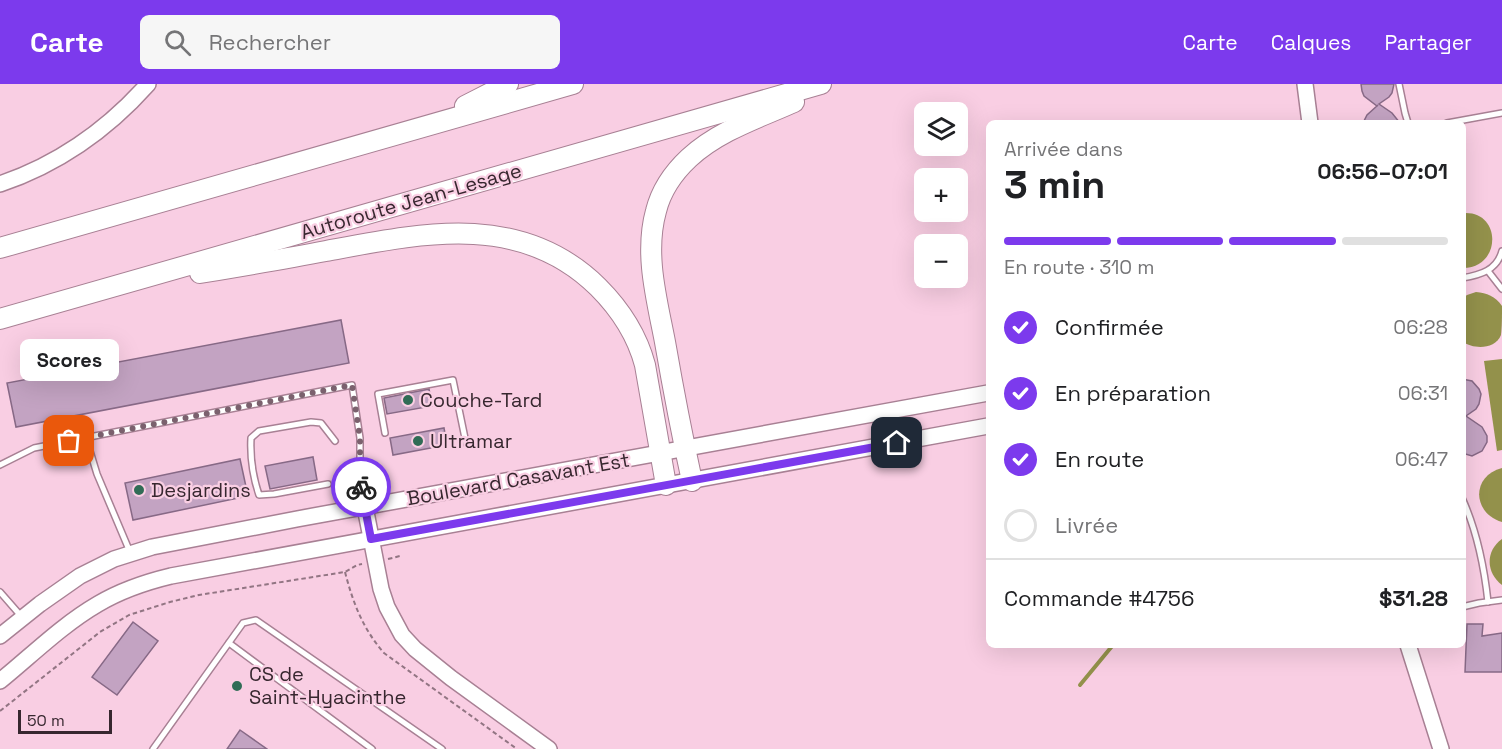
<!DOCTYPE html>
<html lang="fr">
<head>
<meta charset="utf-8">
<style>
	body { margin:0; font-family:"Space Grotesk",sans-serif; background:#f6f6f6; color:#202124; height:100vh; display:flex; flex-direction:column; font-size:22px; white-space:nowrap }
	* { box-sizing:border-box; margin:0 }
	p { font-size:20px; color:#757577 }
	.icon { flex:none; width:33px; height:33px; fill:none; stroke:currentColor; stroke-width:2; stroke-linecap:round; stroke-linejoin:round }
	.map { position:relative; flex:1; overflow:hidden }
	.details { position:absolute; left:986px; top:36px; width:480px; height:528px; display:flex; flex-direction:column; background:#fff; border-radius:9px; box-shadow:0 6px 24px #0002 }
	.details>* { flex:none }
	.tools { position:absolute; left:914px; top:18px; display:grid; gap:12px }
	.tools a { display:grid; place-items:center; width:54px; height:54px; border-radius:9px; background:#fff; box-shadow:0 6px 24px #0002; font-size:30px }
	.scale { position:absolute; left:18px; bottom:15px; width:94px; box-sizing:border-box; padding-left:6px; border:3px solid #37272f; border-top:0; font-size:16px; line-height:21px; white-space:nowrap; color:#37272f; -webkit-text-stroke:4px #f9cee3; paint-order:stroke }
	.pin { position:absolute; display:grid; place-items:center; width:51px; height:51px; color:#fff; margin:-26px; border-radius:12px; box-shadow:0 3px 9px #0006 }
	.courier { position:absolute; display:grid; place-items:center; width:60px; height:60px; margin:-30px; border:4px solid #7c3aed; border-radius:50%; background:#fff; color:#222; box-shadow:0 2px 8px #0007 }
	.bubble { position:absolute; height:42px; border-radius:9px; background:#fff; box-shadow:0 6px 24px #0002; font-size:20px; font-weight:800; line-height:42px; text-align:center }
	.overview em { font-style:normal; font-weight:800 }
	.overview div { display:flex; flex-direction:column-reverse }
	.overview { display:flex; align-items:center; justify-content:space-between; height:102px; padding:0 18px }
	h1 { font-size:39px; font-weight:800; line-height:45px }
	.bar { display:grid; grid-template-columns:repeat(4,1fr); gap:9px 6px; align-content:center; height:72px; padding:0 18px }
	.bar i { height:8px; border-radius:4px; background:#e0e0e0 }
	.bar .active { background:#7c3aed }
	.bar p { grid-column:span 4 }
	.line { display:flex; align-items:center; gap:15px; padding:0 18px; border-top:2px solid #e0e0e0 }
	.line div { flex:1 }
	ol { padding:0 18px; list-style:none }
	li { display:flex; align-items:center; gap:18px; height:66px }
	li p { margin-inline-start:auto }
	li .icon { padding:6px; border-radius:50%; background:#7c3aed; color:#fff; stroke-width:4 }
	li:last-child { color:#757577 }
	li i { width:33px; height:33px; border:3px solid #e0e0e0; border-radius:50% }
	header { display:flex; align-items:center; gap:36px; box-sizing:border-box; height:84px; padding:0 30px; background:#7c3aed; color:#fff }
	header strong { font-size:28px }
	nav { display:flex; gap:33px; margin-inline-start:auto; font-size:21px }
	.search { width:420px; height:54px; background:#f6f6f6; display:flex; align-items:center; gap:15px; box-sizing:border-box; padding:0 21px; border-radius:9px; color:#757577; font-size:22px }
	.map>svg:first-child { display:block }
	.water { fill:#93914b }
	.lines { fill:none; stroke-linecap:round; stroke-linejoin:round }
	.stream { stroke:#93914b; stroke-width:4 }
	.building { fill:#c3a3c2; stroke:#876986; stroke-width:1.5 }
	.lane-casing { stroke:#a88094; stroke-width:8 }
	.secondary-casing { stroke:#a88094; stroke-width:18 }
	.highway-casing { stroke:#a88094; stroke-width:22 }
	.path { stroke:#927583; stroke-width:2; stroke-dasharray:4.5 3; stroke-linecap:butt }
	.lane { stroke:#fff; stroke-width:5 }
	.secondary { stroke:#fff; stroke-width:15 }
	.highway { stroke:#fff; stroke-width:20 }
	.done { stroke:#7b616e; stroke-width:6; stroke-dasharray:0 10.8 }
	.route { stroke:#7c3aed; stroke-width:8 }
	.poi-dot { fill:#306c56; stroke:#f9cee3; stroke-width:2 }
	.labels { text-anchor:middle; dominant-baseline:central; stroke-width:4.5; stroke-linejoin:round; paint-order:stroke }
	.street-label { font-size:20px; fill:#37272f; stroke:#f9cee3 }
	.poi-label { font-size:20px; fill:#37272f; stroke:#f9cee3; text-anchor:start }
</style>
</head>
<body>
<header>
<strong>Carte</strong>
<div class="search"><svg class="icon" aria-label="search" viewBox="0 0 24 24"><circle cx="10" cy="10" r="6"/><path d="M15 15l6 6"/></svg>Rechercher</div>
<nav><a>Carte</a><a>Calques</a><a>Partager</a></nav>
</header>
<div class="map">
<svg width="1502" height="665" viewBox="0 0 1502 665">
	<rect width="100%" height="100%" fill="#f9cee3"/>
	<!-- water -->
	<g class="water">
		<path d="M1463,129C1502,126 1502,184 1463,184Z"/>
		<path d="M1476,208C1487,209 1495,212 1502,222C1502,230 1502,243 1501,251C1495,266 1473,265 1463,258V214L1467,211Z"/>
		<polygon points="1502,275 1502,366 1497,367 1484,277"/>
		<path d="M1502,384V438C1472,429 1471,392 1502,384Z"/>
		<path d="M1502,455V501C1486,489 1485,467 1502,455Z"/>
	</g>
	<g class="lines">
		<!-- stream -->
		<polyline class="stream" points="1080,601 1113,561"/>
	</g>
	<!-- building -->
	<g class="building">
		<polygon points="1361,0 1394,0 1392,9 1389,13 1379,20 1392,29 1400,39 1363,39 1367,31 1378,21 1377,22 1364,12 1362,7"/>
		<polygon points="341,236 349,279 16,343 7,299"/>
		<polygon points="1462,295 1472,297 1479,305 1481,310 1479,320 1476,325 1466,332 1482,343 1487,352 1487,358 1482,367 1472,372 1462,369"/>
		<polygon points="429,305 432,322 387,330 384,314"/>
		<polygon points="444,344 447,361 393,371 390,354"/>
		<polygon points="313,373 317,396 270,405 265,382"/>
		<polygon points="240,375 248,412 133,436 125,399"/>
		<polygon points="133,538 158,557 117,611 92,593"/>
		<polygon points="1467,540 1483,540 1482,552 1502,549 1502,588 1465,588"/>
		<polygon points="240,646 267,665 227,665"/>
	</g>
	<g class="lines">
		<!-- lane casing -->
		<g class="lane-casing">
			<g id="lane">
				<polyline points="1399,0 1405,29 1408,39"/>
				<polyline points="1447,39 1502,29"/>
				<polyline points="1488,187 1502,205"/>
				<path d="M1462,194C1481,191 1497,186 1502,167"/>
				<polyline points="385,349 378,310 453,296 466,359"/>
				<polyline points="86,354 97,390 130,468"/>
				<polyline points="0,381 34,364 352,301 360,354 360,396 365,422"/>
				<path d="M328,400L274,410L259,411C253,393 250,373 251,354L259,347L311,338L321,339L335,357"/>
				<path d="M1462,414C1477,447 1484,481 1488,518"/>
				<polyline points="0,508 21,532"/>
				<polyline points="1462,523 1479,519 1502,516"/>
				<polyline points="229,559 372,665"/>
				<polyline points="153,665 243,539 256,536 442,665"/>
			</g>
		</g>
		<!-- secondary casing -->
		<g class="secondary-casing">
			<g id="secondary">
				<polyline points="1305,0 1310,39"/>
				<path d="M0,100C59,80 107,46 148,0"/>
				<polyline points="365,423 381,505 387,523 402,551 415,565 451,594 549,665"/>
				<polyline points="0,552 40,520 80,492 114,475 152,463 297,435 988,309"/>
				<polyline points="1408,561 1441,665"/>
				<path d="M0,597C32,571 62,541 98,520C120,507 146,498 171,492L988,342"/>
			</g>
		</g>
		<!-- highway casing -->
		<g class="highway-casing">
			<g id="highway">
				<polyline points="465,22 508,0"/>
				<polyline points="0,164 573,0"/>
				<path d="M200,189C242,182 284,175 326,167C422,149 521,127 598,203C620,225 637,251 645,281L666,401"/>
				<polyline points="0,235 821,0"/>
				<path d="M692,397C682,351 673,304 665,258C657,216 644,170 656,127C661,107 674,88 689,74C718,47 758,34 794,18"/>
			</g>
		</g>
		<!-- path -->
		<g class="path">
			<polyline points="388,475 400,472"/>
			<path d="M345,488C353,519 363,545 384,569L517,665"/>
			<polyline points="0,627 100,548 129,531 170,518 199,511 345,488 357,481 362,480"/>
		</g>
		<!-- lane -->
		<use href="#lane" class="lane"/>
		<!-- secondary -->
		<use href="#secondary" class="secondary"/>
		<!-- highway -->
		<use href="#highway" class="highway"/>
	</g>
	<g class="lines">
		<!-- done -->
		<polyline class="done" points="69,357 352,301 360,354 360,396 361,403"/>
		<!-- route -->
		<polyline class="route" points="361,403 371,455 897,359"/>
	</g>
	<!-- markers -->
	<g class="poi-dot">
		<circle cx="408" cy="316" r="6"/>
		<circle cx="418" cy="357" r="6"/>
		<circle cx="139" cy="406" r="6"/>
		<circle cx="237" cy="602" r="6"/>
	</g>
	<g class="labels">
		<!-- street labels -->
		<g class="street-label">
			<text transform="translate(411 117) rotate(-16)">Autoroute Jean-Lesage</text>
			<text transform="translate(518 395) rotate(-10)">Boulevard Casavant Est</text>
		</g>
		<!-- poi labels -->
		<g class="poi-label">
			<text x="420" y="316">Couche-Tard</text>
			<text x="430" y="357">Ultramar</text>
			<text x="151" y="406">Desjardins</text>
			<text x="249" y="590">CS de<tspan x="249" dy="23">Saint-Hyacinthe</tspan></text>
		</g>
	</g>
</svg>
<div class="tools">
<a><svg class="icon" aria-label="layers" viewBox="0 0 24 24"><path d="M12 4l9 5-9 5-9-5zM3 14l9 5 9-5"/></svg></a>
<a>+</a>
<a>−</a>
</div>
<div class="scale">50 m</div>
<div class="pin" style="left:69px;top:357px;background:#ea580c"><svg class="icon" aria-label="bag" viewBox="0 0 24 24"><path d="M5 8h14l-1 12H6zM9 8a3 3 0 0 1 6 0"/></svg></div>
<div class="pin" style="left:897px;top:359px;background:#1f2937"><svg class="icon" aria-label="home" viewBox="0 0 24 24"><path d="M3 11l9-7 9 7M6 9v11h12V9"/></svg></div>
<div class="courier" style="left:361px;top:403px"><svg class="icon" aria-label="bike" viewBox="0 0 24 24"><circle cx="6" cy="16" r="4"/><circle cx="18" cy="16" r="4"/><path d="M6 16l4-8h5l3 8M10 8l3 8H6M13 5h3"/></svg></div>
<div class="bubble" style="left:20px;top:255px;width:99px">Scores</div>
<section class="details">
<div class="overview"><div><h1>3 min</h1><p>Arrivée dans</p></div><em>06:56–07:01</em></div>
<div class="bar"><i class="active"></i><i class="active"></i><i class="active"></i><i></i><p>En route · 310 m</p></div>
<ol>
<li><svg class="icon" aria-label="check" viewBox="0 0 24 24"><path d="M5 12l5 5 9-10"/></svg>Confirmée<p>06:28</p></li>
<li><svg class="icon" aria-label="check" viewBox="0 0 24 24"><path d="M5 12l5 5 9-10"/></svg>En préparation<p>06:31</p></li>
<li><svg class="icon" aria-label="check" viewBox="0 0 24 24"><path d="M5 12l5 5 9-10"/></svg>En route<p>06:47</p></li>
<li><i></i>Livrée</li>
</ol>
<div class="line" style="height:78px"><div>Commande #4756</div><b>$31.28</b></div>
</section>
</div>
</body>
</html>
